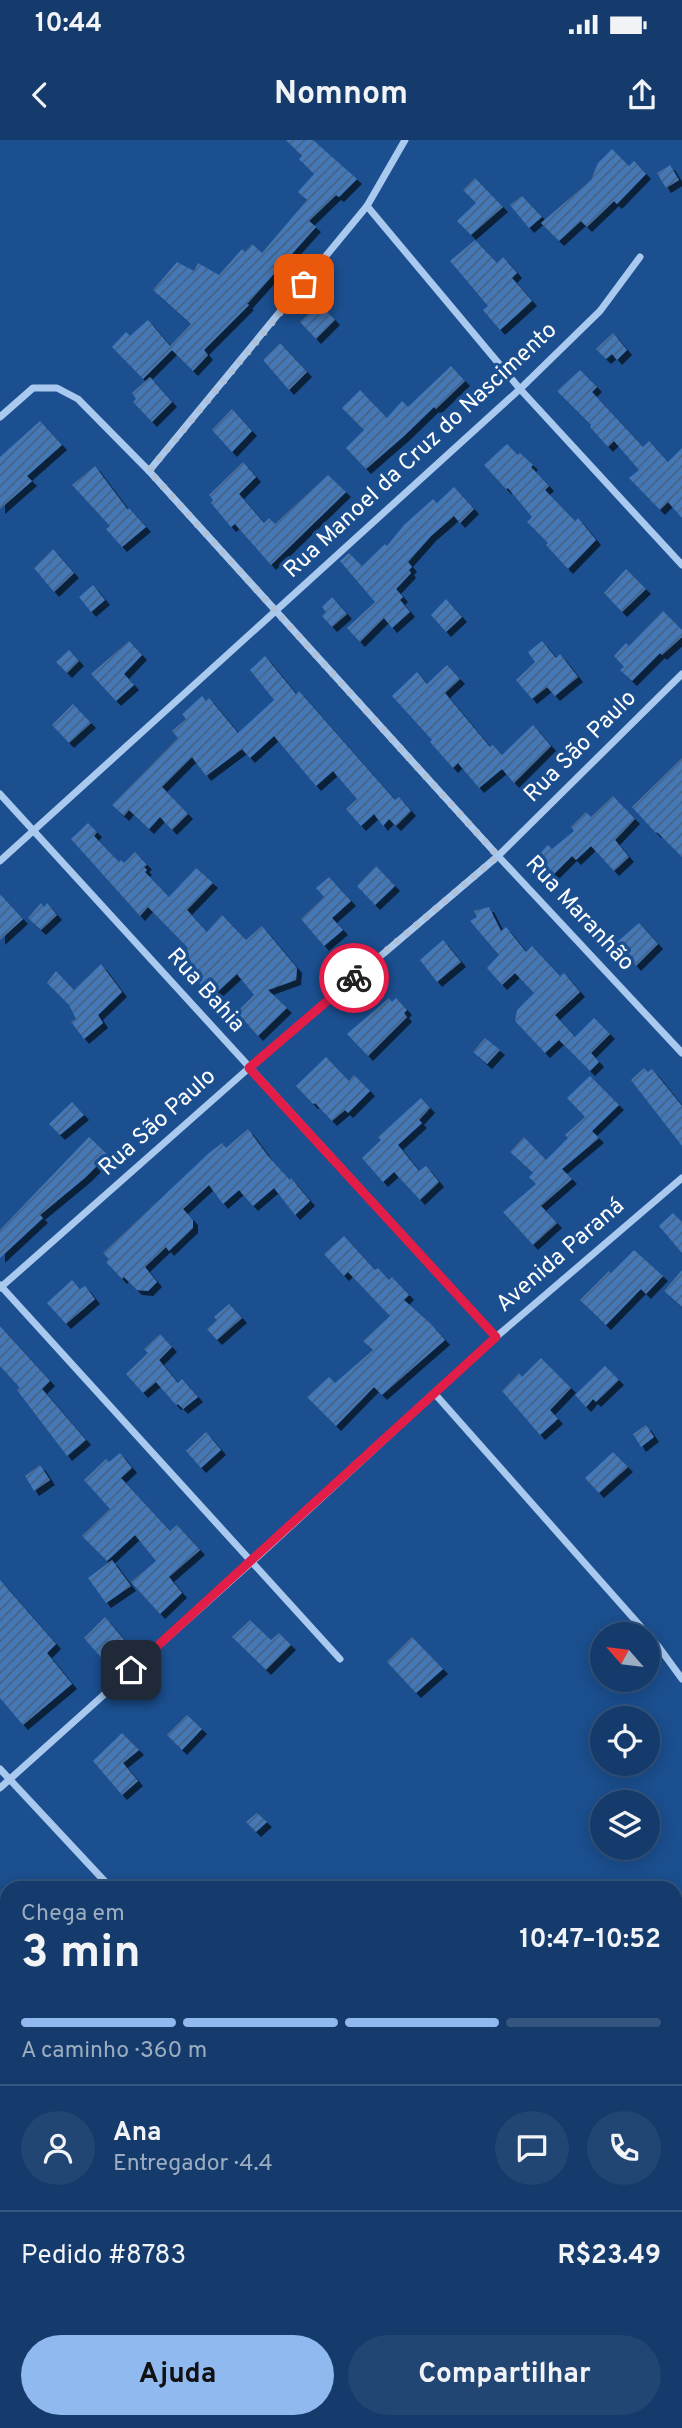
<!DOCTYPE html>
<html lang="pt">
<head>
<meta charset="utf-8">
<style>
	body { margin:0; font-family:Overpass,sans-serif; background:#214673; color:#f1f3f6; height:100vh; display:flex; flex-direction:column; font-size:26px; white-space:nowrap }
	* { box-sizing:border-box; margin:0 }
	p { font-size:23px; color:#9dadc1 }
	.icon { flex:none; width:38px; height:38px; fill:none; stroke:currentColor; stroke-width:2; stroke-linecap:round; stroke-linejoin:round }
	.map { position:relative; flex:1; overflow:hidden }
	.side { position:absolute; left:0px; top:1741px; width:682px; height:548px; display:flex; flex-direction:column; background:#143b6b; border-radius:21px 21px 0 0; box-shadow:0 4px 18px #0003,0 0 0 2px #33557e }
	.side>* { flex:none }
	.needle { width:46px; rotate:298deg }
	.buttons { position:absolute; left:590px; top:1482px; display:grid; gap:14px }
	.buttons a { display:grid; place-items:center; width:70px; height:70px; border-radius:50%; background:#143b6b; box-shadow:0 4px 18px #0003,0 0 0 2px #33557e; font-size:35px }
	.pin { position:absolute; display:grid; place-items:center; width:60px; height:60px; color:#fff; margin:-30px; border-radius:14px; box-shadow:0 4px 10px #0006 }
	.courier { position:absolute; display:grid; place-items:center; width:70px; height:70px; margin:-35px; border:5px solid #e11d48; border-radius:50%; background:#fff; color:#222; box-shadow:0 2px 9px #0007 }
	.head em { font-style:normal; font-weight:700 }
	.head div { display:flex; flex-direction:column-reverse }
	.head { display:flex; align-items:center; justify-content:space-between; height:119px; padding:0 21px }
	h1 { font-size:46px; font-weight:700; line-height:52px }
	.bar { display:grid; grid-template-columns:repeat(4,1fr); gap:10px 7px; align-content:center; height:84px; padding:0 21px }
	.bar i { height:9px; border-radius:5px; background:#33557e }
	.bar .selected { background:#90b9f0 }
	.bar p { grid-column:span 4 }
	.line { display:flex; align-items:center; gap:18px; padding:0 21px; border-top:2px solid #33557e }
	.line div { flex:1 }
	.round { display:grid; place-items:center; flex:none; width:74px; height:74px; border-radius:37px; background:#214673 }
	.action { display:flex; gap:14px; margin-top:auto; padding:14px 21px }
	.action a { flex:1; height:80px; border-radius:42px; background:#90b9f0; color:#111; font-size:28px; font-weight:700; line-height:80px; text-align:center }
	.action a+a { background:#214673; color:#f1f3f6 }
	.status { display:flex; justify-content:space-between; align-items:center; height:49px; padding:0 35px; background:#143b6b; direction:ltr }
	.status svg { height:19px; fill:currentColor }
	header { display:flex; justify-content:space-between; align-items:center; height:91px; padding:0 21px; background:#143b6b; font-size:32px; font-weight:700 }
	.map>svg:first-child { display:block }
	.building { fill:url(#building-hatch); filter:url(#shadow) }
	.lines { fill:none; stroke-linecap:round; stroke-linejoin:round }
	.street { stroke:#a9c9ee; stroke-width:7 }
	.done { stroke:#afc1d8; stroke-width:7; stroke-dasharray:0 12.6 }
	.route { stroke:#e11d48; stroke-width:9 }
	.labels { text-anchor:middle; dominant-baseline:central; stroke-width:7; stroke-linejoin:round; paint-order:stroke }
	.street-label { font-size:23px; fill:#fff; stroke:#1b4f8f }
</style>
</head>
<body>
<div class="status"><b>10:44</b><svg viewBox="0 0 49 12"><path d="M0 12V9h3v3zM5 12V6h3v6zM10 12V3h3v9zM15 12V0h3v12zM26 1h20v11H26zM47 4h2v5h-2z"/></svg></div>
<header><svg class="icon" aria-label="back" viewBox="0 0 24 24"><path d="M15 5l-7 7 7 7"/></svg>Nomnom<svg class="icon" aria-label="share" viewBox="0 0 24 24"><path d="M12 15V3M7 8l5-5 5 5M5 13v7h14v-7"/></svg></header>
<div class="map">
<svg width="682" height="2288" viewBox="0 0 682 2288">
	<defs>
		<pattern id="building-hatch" width="6" height="6" patternUnits="userSpaceOnUse" patternTransform="scale(1.75)"><rect width="6" height="6" fill="#4478b7"/><path d="M-1 1l2-2M0 6l6-6M5 7l2-2" fill="none" stroke="#486282"/></pattern>
		<filter id="shadow"><feDropShadow dx="5" dy="5" stdDeviation="0" flood-color="#0009"/></filter>
	</defs>
	<rect width="100%" height="100%" fill="#1b4f8f"/>
	<!-- building -->
	<g class="building">
		<polygon points="286,0 313,0 357,39 339,57 336,55 309,81 316,87 247,164 249,165 204,210 208,215 193,231 172,210 143,239 112,207 126,192 130,196 148,180 170,206 191,184 153,150 177,122 194,131 198,123 219,135 242,109 245,112 252,104 262,113 307,60 298,52 314,34 299,19 302,16"/>
		<polygon points="612,9 629,26 634,21 646,34 617,64 614,61 587,87 581,81 559,101 541,83 591,40 598,23"/>
		<polygon points="670,25 679,40 666,48 657,33"/>
		<polygon points="475,38 503,67 471,95 457,81 476,63 463,50"/>
		<polygon points="522,56 542,77 529,88 510,65"/>
		<polygon points="475,100 497,123 503,117 517,133 512,138 532,161 500,190 483,170 488,166 450,121"/>
		<polygon points="319,163 335,180 316,199 300,182"/>
		<polygon points="613,193 627,210 617,220 612,214 606,219 596,209"/>
		<polygon points="280,203 307,232 289,250 263,220"/>
		<polygon points="451,226 465,241 436,269 434,267 404,296 366,329 346,308 364,290 342,268 360,250 387,278 402,261 408,267"/>
		<polygon points="580,230 597,247 592,252 643,307 649,301 668,322 682,308 682,378 668,362 660,370 629,338 639,330 614,301 608,307 590,287 591,285 557,251"/>
		<polygon points="150,237 172,262 152,282 133,262 136,259 132,253"/>
		<polygon points="232,269 252,291 232,312 212,290"/>
		<polygon points="40,281 62,305 27,336 32,341 0,369 0,317"/>
		<polygon points="507,304 518,315 520,313 533,325 531,327 549,346 545,350 575,381 578,378 596,400 568,429 546,405 548,403 527,382 532,377 508,348 506,349 484,325"/>
		<polygon points="243,322 256,337 239,354 264,383 269,378 275,384 328,335 346,352 271,425 235,384 231,387 211,363 213,360 209,355"/>
		<polygon points="95,326 128,370 129,368 146,387 122,407 106,389 110,386 72,345"/>
		<polygon points="454,347 474,369 460,383 454,376 431,396 408,422 412,427 409,430 411,433 396,449 403,457 400,460 410,472 392,488 384,478 360,502 347,488 375,462 340,421 349,413 362,426 385,404 387,406 404,385 433,359 437,363"/>
		<polygon points="53,409 74,433 54,452 34,428"/>
		<polygon points="626,429 646,449 622,472 604,453"/>
		<polygon points="93,445 105,460 91,472 79,457"/>
		<polygon points="332,457 347,474 332,487 322,476 326,472 322,467"/>
		<polygon points="446,459 462,477 446,492 431,475"/>
		<polygon points="663,471 682,490 682,497 662,515 660,513 632,541 620,530 624,527 614,516 626,503 629,506"/>
		<polygon points="129,501 142,515 124,534 134,545 116,561 91,534"/>
		<polygon points="542,501 556,518 560,514 578,537 555,556 547,547 532,559 516,540 535,522 528,512"/>
		<polygon points="69,510 79,521 67,533 56,522"/>
		<polygon points="265,516 296,554 299,551 395,660 399,657 411,671 396,686 389,679 383,686 374,674 361,686 346,669 357,659 333,631 316,646 274,596 250,618 242,609 206,636 192,617 162,647 188,674 172,690 160,677 149,689 129,670 124,676 112,665 178,598 172,591 186,579 182,574 202,556 206,561 209,558 238,593 274,560 250,530"/>
		<polygon points="447,525 460,539 445,553 490,607 493,605 502,615 533,585 551,606 514,643 502,629 479,648 458,623 453,628 430,602 432,600 392,556 417,532 427,544"/>
		<polygon points="73,564 91,583 69,603 52,585"/>
		<polygon points="682,618 682,717 657,692 656,693 632,667"/>
		<polygon points="613,656 635,679 615,700 629,717 614,731 591,706 576,720 572,716 551,737 535,719 548,705 552,709 574,691 571,687 586,672 591,677"/>
		<polygon points="88,683 97,692 94,696 119,722 121,720 124,723 135,712 147,725 144,727 147,730 145,732 169,757 196,728 213,743 187,770 207,792 222,775 246,800 262,786 297,828 296,840 268,850 287,868 258,896 237,872 254,855 237,834 212,857 177,819 188,808 148,767 140,776 71,699"/>
		<polygon points="376,726 395,746 375,765 357,746"/>
		<polygon points="329,737 351,761 332,778 343,790 324,806 301,779 324,757 316,748"/>
		<polygon points="0,754 23,779 0,800"/>
		<polygon points="41,763 44,767 47,763 57,775 41,790 28,778"/>
		<polygon points="489,767 501,791 506,787 526,812 532,806 560,836 564,833 580,852 555,875 575,897 594,878 610,894 591,913 599,922 590,931 559,900 545,913 515,881 517,870 534,853 515,833 502,845 487,828 499,815 470,781 477,777 474,771"/>
		<polygon points="639,783 658,804 636,826 616,803"/>
		<polygon points="443,800 461,822 437,842 420,820"/>
		<polygon points="101,824 122,852 98,875 103,883 84,899 71,882 76,879 69,865 47,843 56,831 74,850"/>
		<polygon points="389,858 392,862 396,858 407,870 404,873 407,877 368,916 347,894"/>
		<polygon points="485,898 500,910 487,924 473,912"/>
		<polygon points="326,917 349,941 354,935 370,951 348,973 345,970 332,981 315,963 313,964 296,946"/>
		<polygon points="644,928 648,932 652,929 682,966 682,1006 631,940"/>
		<polygon points="590,936 619,965 592,991 599,998 562,1029 572,1039 541,1066 557,1083 533,1105 503,1072 536,1044 529,1037 533,1033 510,1012 524,997 546,1020 568,998 565,995 585,977 567,958"/>
		<polygon points="421,958 430,968 419,980 422,983 398,1005 419,1031 426,1026 439,1042 420,1060 394,1032 383,1042 362,1018 381,1000 378,997"/>
		<polygon points="72,962 84,975 60,995 49,984"/>
		<polygon points="248,989 268,1016 290,1040 291,1038 310,1061 295,1075 274,1048 253,1066 239,1050 223,1064 209,1045 183,1069 193,1080 193,1088 169,1111 166,1107 145,1127 157,1142 148,1151 137,1150 124,1137 122,1139 106,1122 109,1119 103,1113 209,1013 222,1003 226,1008"/>
		<polygon points="89,997 108,1015 86,1037 40,1075 43,1078 0,1118 0,1090"/>
		<polygon points="673,1073 682,1082 682,1113 659,1086"/>
		<polygon points="344,1096 375,1130 378,1128 389,1140 392,1137 409,1155 404,1160 431,1184 445,1200 382,1255 374,1247 336,1286 307,1257 329,1237 335,1243 373,1210 363,1201 390,1176 348,1132 344,1136 324,1114"/>
		<polygon points="634,1110 663,1136 646,1154 641,1149 606,1185 580,1160 609,1131 611,1133"/>
		<polygon points="682,1130 682,1167 664,1151"/>
		<polygon points="72,1140 80,1149 85,1146 95,1159 66,1184 47,1163"/>
		<polygon points="229,1164 242,1178 217,1200 207,1189 217,1180 214,1177"/>
		<polygon points="0,1186 50,1241 42,1249 86,1300 67,1316 17,1250 20,1248 0,1226"/>
		<polygon points="160,1194 172,1207 159,1220 178,1243 182,1239 198,1257 183,1269 178,1264 176,1265 156,1242 143,1253 126,1234 148,1213 144,1209"/>
		<polygon points="541,1218 571,1248 550,1270 558,1279 540,1295 502,1251 519,1233 522,1237"/>
		<polygon points="605,1226 619,1240 596,1262 593,1259 586,1267 575,1255"/>
		<polygon points="646,1285 654,1297 641,1307 633,1294"/>
		<polygon points="206,1292 221,1310 201,1328 186,1311"/>
		<polygon points="613,1312 628,1327 599,1353 585,1338"/>
		<polygon points="120,1313 132,1328 121,1338 170,1391 177,1385 200,1410 169,1437 182,1453 160,1474 131,1442 156,1421 135,1395 107,1421 82,1396 110,1369 84,1340 106,1319 109,1322"/>
		<polygon points="40,1325 50,1340 34,1351 25,1336"/>
		<polygon points="112,1420 131,1446 106,1463 88,1438"/>
		<polygon points="0,1440 56,1504 47,1513 72,1544 23,1585 0,1558"/>
		<polygon points="105,1477 125,1501 104,1521 84,1498"/>
		<polygon points="250,1480 271,1500 279,1493 291,1505 266,1530 232,1497"/>
		<polygon points="412,1497 443,1529 416,1553 387,1522"/>
		<polygon points="187,1575 202,1589 182,1610 167,1595"/>
		<polygon points="122,1593 139,1610 123,1623 138,1641 122,1655 93,1621"/>
		<polygon points="257,1673 267,1682 256,1692 246,1682"/>
	</g>
	<g class="lines">
		<!-- street -->
		<g class="street">
			<polyline points="367,66 520,249 682,425"/>
			<polyline points="0,277 33,248 57,248 78,259 149,331 498,716 682,913"/>
			<polyline points="149,331 367,66 405,0"/>
			<polyline points="0,654 496,1197"/>
			<polyline points="0,721 520,249 600,171 640,117"/>
			<polyline points="0,1145 340,1519"/>
			<polyline points="0,1148 249,928 498,716 682,534"/>
			<polyline points="435,1254 658,1506 682,1539"/>
			<polyline points="0,1629 111,1748"/>
			<polyline points="0,1648 253,1421 496,1197 682,1038"/>
		</g>
	</g>
	<g class="lines">
		<!-- done -->
		<polyline class="done" points="304,144 149,331 498,716 354,838"/>
		<!-- route -->
		<polyline class="route" points="131,1530 496,1197 249,928 354,838"/>
	</g>
	<g class="labels">
		<!-- street labels -->
		<g class="street-label">
			<text transform="translate(421 311) rotate(-43)">Rua Manoel da Cruz do Nascimento</text>
			<text transform="translate(581 607) rotate(-45)">Rua São Paulo</text>
			<text transform="translate(579 774) rotate(47)">Rua Maranhão</text>
			<text transform="translate(205 851) rotate(48)">Rua Bahia</text>
			<text transform="translate(158 983) rotate(-42)">Rua São Paulo</text>
			<text transform="translate(561 1116) rotate(-41)">Avenida Paraná</text>
		</g>
	</g>
</svg>
<div class="buttons">
<a><svg class="needle" viewBox="-14 -14 28 28"><path d="M0-13l5 13h-10z" fill="#e53935"/><path d="M0 13l5-13h-10z" fill="#9dadc1"/></svg></a>
<a><svg class="icon" aria-label="locate" viewBox="0 0 24 24"><circle cx="12" cy="12" r="6"/><path d="M12 2v4M12 18v4M2 12h4M18 12h4"/></svg></a>
<a><svg class="icon" aria-label="layers" viewBox="0 0 24 24"><path d="M12 4l9 5-9 5-9-5zM3 14l9 5 9-5"/></svg></a>
</div>
<div class="pin" style="left:304px;top:144px;background:#ea580c"><svg class="icon" aria-label="bag" viewBox="0 0 24 24"><path d="M5 8h14l-1 12H6zM9 8a3 3 0 0 1 6 0"/></svg></div>
<div class="pin" style="left:131px;top:1530px;background:#1f2937"><svg class="icon" aria-label="home" viewBox="0 0 24 24"><path d="M3 11l9-7 9 7M6 9v11h12V9"/></svg></div>
<div class="courier" style="left:354px;top:838px"><svg class="icon" aria-label="bike" viewBox="0 0 24 24"><circle cx="6" cy="16" r="4"/><circle cx="18" cy="16" r="4"/><path d="M6 16l4-8h5l3 8M10 8l3 8H6M13 5h3"/></svg></div>
<section class="side">
<div class="head"><div><h1>3 min</h1><p>Chega em</p></div><em>10:47–10:52</em></div>
<div class="bar"><i class="selected"></i><i class="selected"></i><i class="selected"></i><i></i><p>A caminho · 360 m</p></div>
<div class="line" style="height:126px"><a class="round"><svg class="icon" aria-label="person" viewBox="0 0 24 24"><circle cx="12" cy="8" r="4"/><path d="M4 21q1-7 8-7t8 7"/></svg></a><div><b>Ana</b><p>Entregador · 4.4</p></div><a class="round"><svg class="icon" aria-label="chat" viewBox="0 0 24 24"><path d="M4 5h16v11H9l-5 4z"/></svg></a><a class="round"><svg class="icon" aria-label="phone" viewBox="0 0 24 24"><path d="M5 4h4l2 5-3 2q2 4 5 5l2-3 5 2v4C11 20 4 13 5 4z"/></svg></a></div>
<div class="line" style="height:91px"><div>Pedido #8783</div><b>R$23.49</b></div>
<div class="action"><a>Ajuda</a><a>Compartilhar</a></div>
</section>
</div>
</body>
</html>
